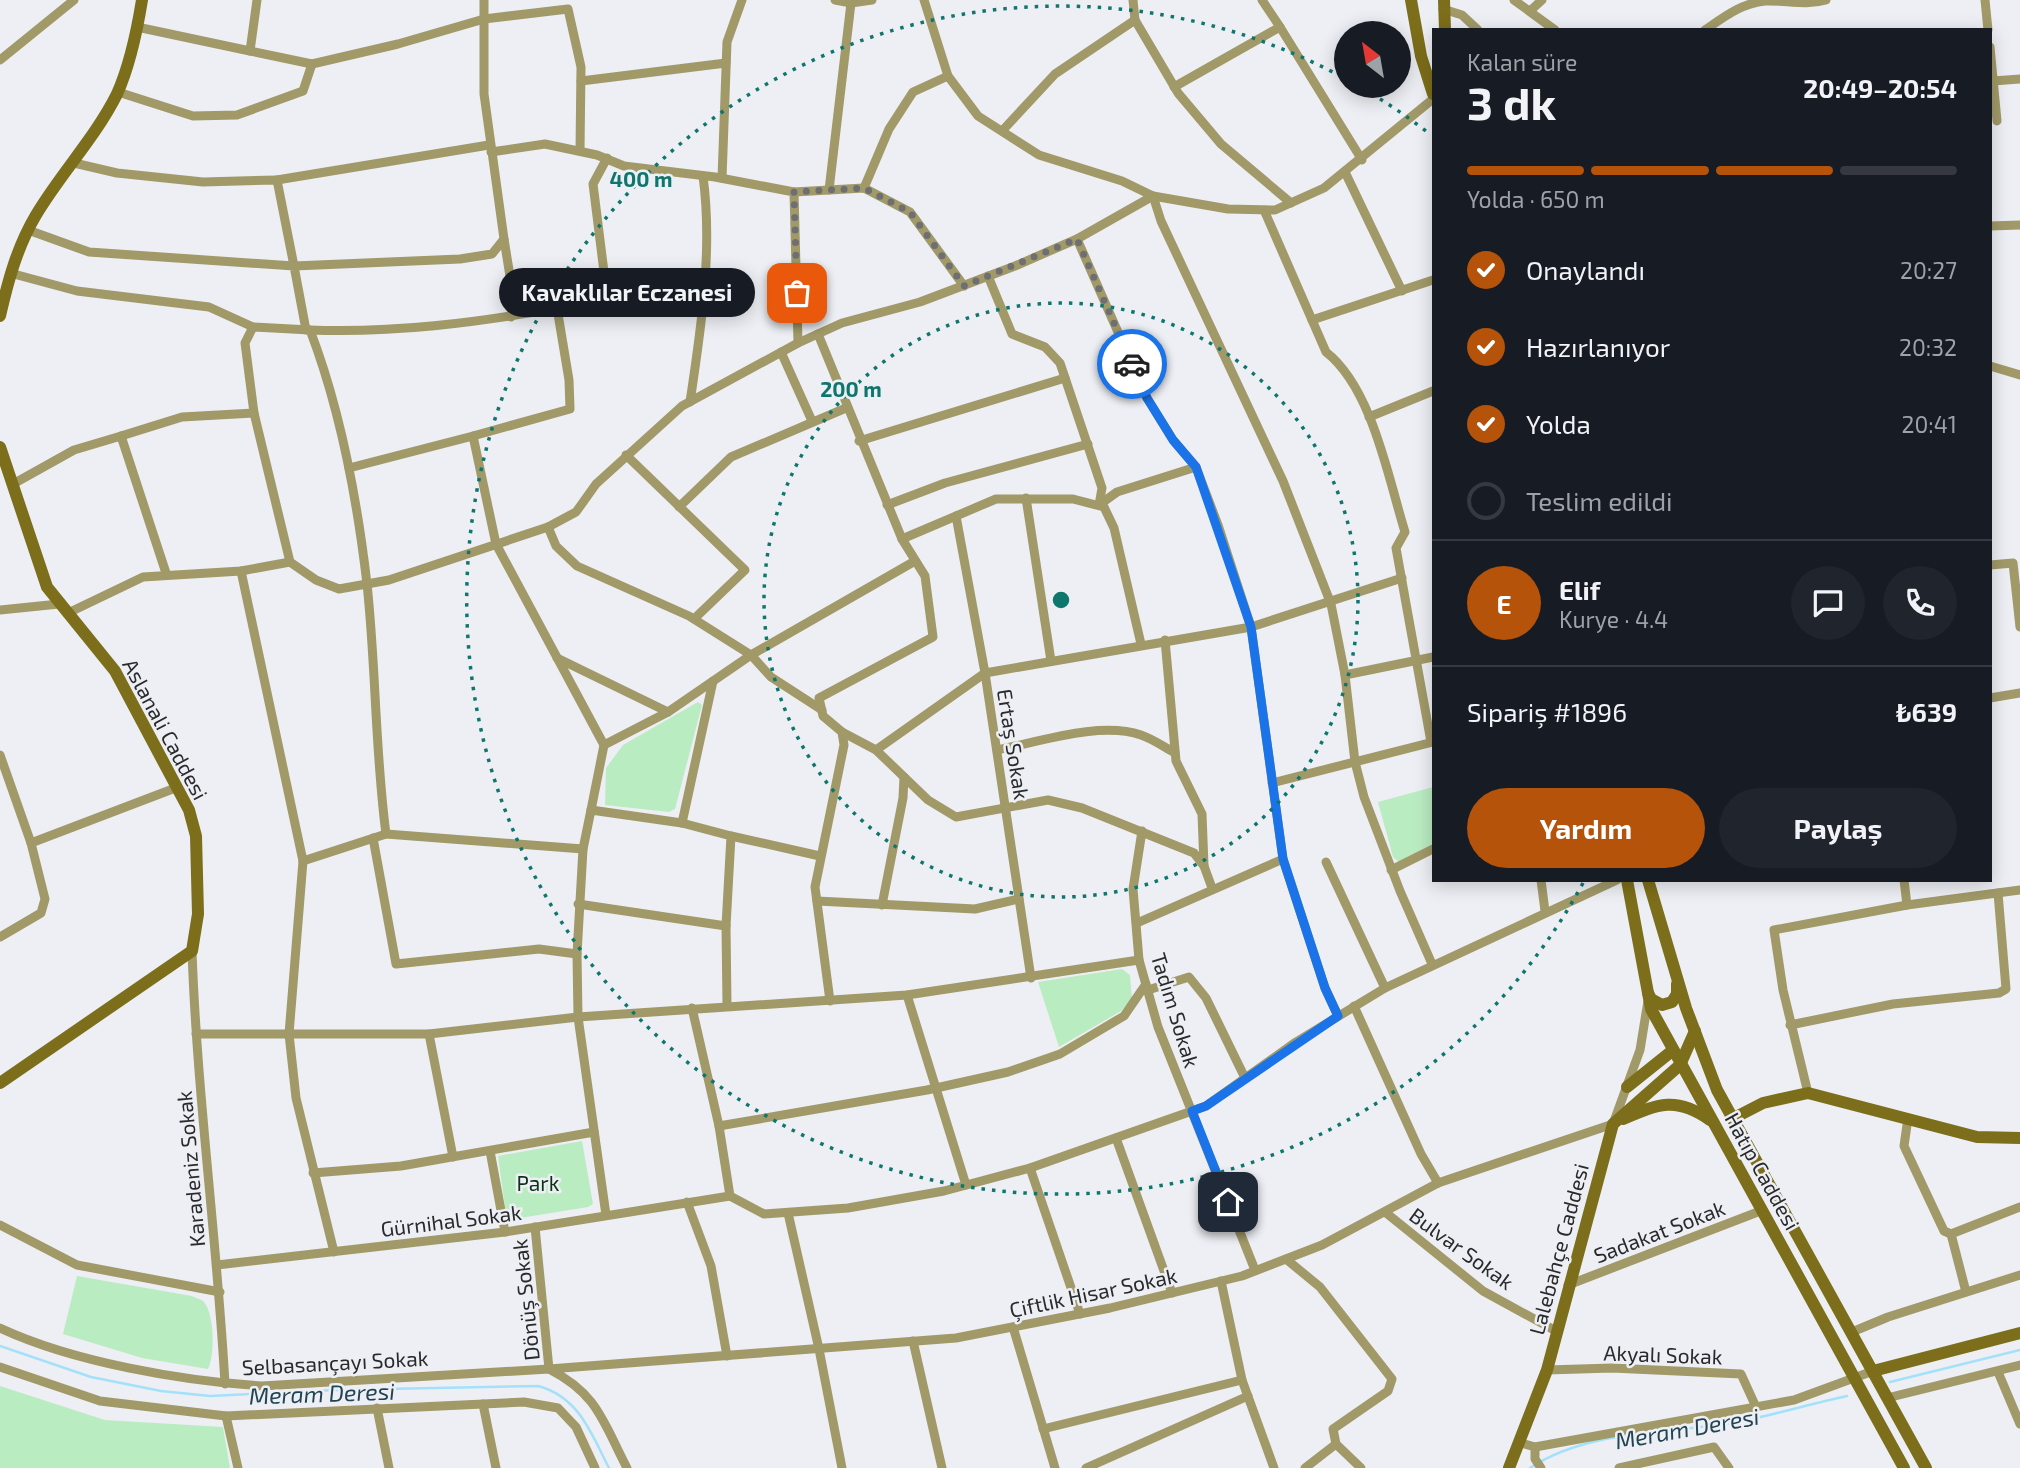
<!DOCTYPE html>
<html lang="tr">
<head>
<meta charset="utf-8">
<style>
	body { margin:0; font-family:"Exo 2",sans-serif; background:#20242c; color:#f1f3f6; height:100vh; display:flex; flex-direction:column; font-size:26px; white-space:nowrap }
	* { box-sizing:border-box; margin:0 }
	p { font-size:23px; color:#9ea1a6 }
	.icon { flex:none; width:38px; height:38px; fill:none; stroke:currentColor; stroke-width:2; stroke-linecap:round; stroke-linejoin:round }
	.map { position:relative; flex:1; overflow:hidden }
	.side { position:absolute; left:1432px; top:28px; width:560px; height:854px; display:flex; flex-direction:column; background:#171b24; border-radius:0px; box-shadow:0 4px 18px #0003 }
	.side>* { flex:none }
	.needle { width:46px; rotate:329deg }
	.buttons { position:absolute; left:1334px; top:21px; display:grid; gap:14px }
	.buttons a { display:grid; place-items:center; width:77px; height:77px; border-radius:50%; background:#171b24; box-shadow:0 4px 18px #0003; font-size:35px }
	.pin { position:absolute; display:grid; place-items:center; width:60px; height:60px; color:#fff; margin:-30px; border-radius:14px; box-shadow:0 4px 10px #0006 }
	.courier { position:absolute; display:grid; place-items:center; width:70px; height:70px; margin:-35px; border:5px solid #1a73e8; border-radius:50%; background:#fff; color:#222; box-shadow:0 2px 9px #0007 }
	.bubble { position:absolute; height:49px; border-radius:24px; background:#171b24; box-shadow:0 4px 18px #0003; font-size:23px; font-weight:700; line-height:49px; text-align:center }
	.overview em { font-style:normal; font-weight:700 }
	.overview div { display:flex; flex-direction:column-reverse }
	.overview { display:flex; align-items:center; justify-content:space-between; height:119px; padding:0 35px }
	h1 { font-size:46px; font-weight:700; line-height:52px }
	.bar { display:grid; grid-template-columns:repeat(4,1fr); gap:10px 7px; align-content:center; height:84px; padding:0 35px }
	.bar i { height:9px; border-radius:5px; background:#363941 }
	.bar .selected { background:#b45309 }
	.bar p { grid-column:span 4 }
	.line { display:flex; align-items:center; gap:18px; padding:0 35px; border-top:2px solid #363941 }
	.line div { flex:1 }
	.round { display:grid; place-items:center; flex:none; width:74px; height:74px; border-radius:37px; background:#20242c }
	ol { padding:0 35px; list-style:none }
	li { display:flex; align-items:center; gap:21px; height:77px }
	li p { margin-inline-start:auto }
	li .icon { padding:7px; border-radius:50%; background:#b45309; color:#fff; stroke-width:4 }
	li:last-child { color:#9ea1a6 }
	li i { width:38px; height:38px; border:4px solid #363941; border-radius:50% }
	.action { display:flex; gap:14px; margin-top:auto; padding:14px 35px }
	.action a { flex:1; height:80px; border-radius:42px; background:#b45309; color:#fff; font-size:28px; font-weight:700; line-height:80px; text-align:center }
	.action a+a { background:#20242c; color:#f1f3f6 }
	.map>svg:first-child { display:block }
	.green { fill:#baecc2 }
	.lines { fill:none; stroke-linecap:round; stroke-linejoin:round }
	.stream { stroke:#a3e1fa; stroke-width:2.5 }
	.street { stroke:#a19968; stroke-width:9 }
	.secondary { stroke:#7c6e1a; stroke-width:12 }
	.done { stroke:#6e6f72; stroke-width:7; stroke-dasharray:0 12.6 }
	.route { stroke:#1a73e8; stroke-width:9 }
	.ring { fill:none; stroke:#0f766e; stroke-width:3.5; stroke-dasharray:3.5 7 }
	.labels { text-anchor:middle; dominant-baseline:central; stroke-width:5; stroke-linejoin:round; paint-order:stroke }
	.street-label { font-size:21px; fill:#292a2c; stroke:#edeff4 }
	.park-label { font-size:21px; fill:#093416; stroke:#edeff4 }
	.water-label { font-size:23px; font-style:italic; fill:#204452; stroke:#edeff4 }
	.centre { fill:#0f766e; stroke:#edeff4; stroke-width:3.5 }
	.ring-label { font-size:21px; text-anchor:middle; font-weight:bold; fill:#0f766e; stroke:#edeff4; stroke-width:5; stroke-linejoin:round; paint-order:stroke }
</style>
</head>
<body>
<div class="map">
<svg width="2020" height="1468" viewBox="0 0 2020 1468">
	<rect width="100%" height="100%" fill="#edeff4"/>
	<!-- green -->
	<g class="green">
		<polygon points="698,702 702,705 675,809 669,812 605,805 606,768 623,745"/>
		<polygon points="1433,787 1433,844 1399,862 1393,857 1378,802"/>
		<polygon points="1122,969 1130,975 1132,999 1121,1011 1059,1047 1038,982"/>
		<polygon points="582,1141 593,1204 588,1207 514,1219 506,1214 498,1156"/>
		<path d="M77,1276L192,1296C194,1297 202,1300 203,1301C215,1313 215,1356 208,1369L142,1358L63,1334Z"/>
		<polygon points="0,1386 105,1420 223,1427 230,1468 0,1468"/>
	</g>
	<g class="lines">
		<!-- stream -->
		<g class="stream">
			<path d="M0,1346L91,1377L161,1391L210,1396L335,1390L538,1386C579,1397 591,1433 609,1468"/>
			<polyline points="1890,1382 2020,1350"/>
			<path d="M1530,1468C1589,1429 1670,1434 1737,1422C1774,1415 1810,1404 1847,1396"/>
		</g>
		<!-- street -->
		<g class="street">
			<polyline points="835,0 851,3 872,0"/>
			<polyline points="924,0 948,76"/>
			<polyline points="1133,0 1135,20"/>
			<polyline points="1514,0 1555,30"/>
			<polyline points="1985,0 1988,30"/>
			<polyline points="1443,9 1462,15 1478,30"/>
			<polyline points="1530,11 1542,0"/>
			<polyline points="137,27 250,51 257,0"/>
			<polyline points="1280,27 1362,160"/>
			<path d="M1705,30C1724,17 1742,3 1765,1C1785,0 1806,6 1826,0"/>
			<polyline points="1990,47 1997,121"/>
			<polyline points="250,51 312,64 398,44 484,19 568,9 581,67 580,151"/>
			<polyline points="0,60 74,0"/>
			<polyline points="581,81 726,63"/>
			<polyline points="1993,81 2020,79"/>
			<polyline points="1174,87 1280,27 1262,0"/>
			<polyline points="118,92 193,116 237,115 303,91 312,64"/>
			<polyline points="1002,131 1055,74 1135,20 1178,93 1221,144 1291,203"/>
			<polyline points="491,152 545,144 597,155 624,166 715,177 794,192 798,343"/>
			<polyline points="74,163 117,173 203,182 277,180 294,266 460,259 492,254 504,239 484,94 484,0"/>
			<polyline points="1345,172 1402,291"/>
			<polyline points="722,178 727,42 742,0"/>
			<polyline points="277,180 489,145"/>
			<polyline points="864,188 889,129 913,92 948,76 978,116 1039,155 1122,181 1153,196 1161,221 1283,481 1331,604 1345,675 1355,762 1364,797 1400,891 1432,964"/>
			<polyline points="829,190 851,3"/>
			<polyline points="794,192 864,188 910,212 964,286"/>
			<path d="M1264,210L1326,352C1372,388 1388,477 1405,532L1396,548L1431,742"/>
			<polyline points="1990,226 2020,225"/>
			<polyline points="28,230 89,252 294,266 306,330"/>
			<polyline points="504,239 513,295 511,317"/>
			<polyline points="1077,239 1147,398 1173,440 1196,467 1218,525 1251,627 1283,859 1325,988 1338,1016"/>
			<polyline points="10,273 77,291 209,307 253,327"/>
			<polyline points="988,276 1012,334 1045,347 1060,363 1102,488 1099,505"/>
			<polyline points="557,308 591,300 605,280 593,184 607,158"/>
			<polyline points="1312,320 1433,280"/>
			<path d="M310,330C394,333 475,323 557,308L569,380L570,409L473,436"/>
			<polyline points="818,334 902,539 925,576 933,637 819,698 823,716 842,732 876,750 928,800 956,817 1048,800 1082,808 1194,853 1204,866 1212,888"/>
			<polyline points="781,352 812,421"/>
			<polyline points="1990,366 2020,375"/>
			<path d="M690,402C701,329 713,250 703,176"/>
			<path d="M254,413L245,343L253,327L310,330C341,411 357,498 367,584C376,667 375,751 386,834L303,861L289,1034L296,1098L334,1252"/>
			<polyline points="1369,417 1433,391"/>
			<polyline points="121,436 182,417 254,413 290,562"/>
			<polyline points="859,441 1065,378"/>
			<polyline points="626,455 745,570 694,619"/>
			<polyline points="349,468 473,436 496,544 604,745 591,810"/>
			<polyline points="13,484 74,450 121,436 166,573"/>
			<polyline points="1026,498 1051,661"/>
			<polyline points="887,505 945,483 1088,444"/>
			<polyline points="1099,505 1117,492 1196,467"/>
			<polyline points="679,507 731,457 846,408"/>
			<polyline points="956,516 985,673 1031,978"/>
			<polyline points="548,527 556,546 577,566 689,616 751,655 668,712 557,658"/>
			<polyline points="902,539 996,499 1073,499 1104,507 1114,528 1141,644"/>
			<polyline points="1990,565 2013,563 2020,627"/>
			<polyline points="241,571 303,861"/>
			<polyline points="0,610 59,604"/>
			<polyline points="68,613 143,577 241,571 290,562 316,580 339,589 389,580 548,527 576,512 596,484 682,406 798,343 842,323 920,302 1015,266 1077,239 1153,196 1228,209 1275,210 1324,188 1433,99"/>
			<polyline points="1165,640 1176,761 1202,814 1204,866"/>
			<polyline points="1345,675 1433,657"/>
			<polyline points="1990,698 2020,693"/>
			<polyline points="822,710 771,677 751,655 915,561"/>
			<polyline points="604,745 668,712"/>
			<polyline points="876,750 985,673 1251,627 1402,578"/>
			<path d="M997,750C1039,742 1100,721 1141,735C1153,739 1164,747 1175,753"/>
			<polyline points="0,755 31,843"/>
			<polyline points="1272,783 1433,742"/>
			<polyline points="682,823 713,681"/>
			<polyline points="1142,831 1133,889 1139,960 1158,1027 1255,1270"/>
			<polyline points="731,836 820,856"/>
			<polyline points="373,838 396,964 539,949 577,954 583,849 386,834"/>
			<polyline points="583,849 591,810 682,823 731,836 726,926"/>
			<polyline points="1326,862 1385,988"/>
			<polyline points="1391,870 1433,849"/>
			<polyline points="1541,880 1545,911"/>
			<polyline points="1904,880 1907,905"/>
			<polyline points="817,901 975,909 1019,899"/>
			<polyline points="578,904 726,926 727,1006"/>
			<polyline points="882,905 903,798 904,777"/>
			<polyline points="1137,923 1283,859"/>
			<polyline points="0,937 41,913 45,899 31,843 178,787"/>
			<path d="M192,951C197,1095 217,1239 225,1384"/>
			<polyline points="577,954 578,1017 606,1215"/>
			<polyline points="1148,990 1189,977 1206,998 1245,1078"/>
			<polyline points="907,995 966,1185"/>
			<polyline points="830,1001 815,887 844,745 842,732"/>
			<polyline points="1354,1006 1421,1154 1438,1183"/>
			<polyline points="692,1008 719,1126 730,1196 764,1214 848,1208 944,1191 1030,1168 1192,1111 1206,1106 1296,1042 1385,988 1617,880"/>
			<polyline points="1790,1025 1893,1004 1999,993 2006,989 1998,893"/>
			<polyline points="196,1034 429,1034 578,1017 907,995 1139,960"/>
			<polyline points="429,1034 453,1157"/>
			<polyline points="1808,1093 1783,990 1774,930 1907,905 2020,890"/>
			<polyline points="1908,1118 1904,1146 1944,1231 1951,1234"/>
			<polyline points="719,1126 927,1090 1008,1072 1060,1054 1124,1016 1146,984"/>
			<polyline points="1116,1138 1172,1293"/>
			<polyline points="490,1151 505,1232"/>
			<polyline points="1030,1168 1080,1314"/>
			<polyline points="313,1173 401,1166 594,1132"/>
			<polyline points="687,1202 711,1266 727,1356"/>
			<polyline points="1385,1212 1483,1291 1556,1331"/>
			<polyline points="788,1213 819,1349 842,1468"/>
			<polyline points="0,1225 77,1265 220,1292"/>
			<polyline points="535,1227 549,1369 956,1338 1110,1308 1242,1276 1322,1245 1438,1183 1613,1124 1640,1050 1648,1001"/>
			<polyline points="1286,1259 1320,1287 1392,1379 1388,1391 1333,1429 1336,1444 1361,1468"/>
			<polyline points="217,1265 505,1232 730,1196"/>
			<polyline points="1221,1281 1242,1380"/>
			<polyline points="1568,1285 1763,1210"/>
			<polyline points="1966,1292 1951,1234 2020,1207"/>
			<polyline points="1013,1327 1055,1468"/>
			<path d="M0,1328C73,1362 182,1381 262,1386L549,1369C598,1394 603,1422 627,1468"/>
			<polyline points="1852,1332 1888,1317 2020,1275"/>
			<polyline points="913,1341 942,1468"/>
			<polyline points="0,1367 100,1401 226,1416 524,1402 558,1408 576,1427 595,1468"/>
			<polyline points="1547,1370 1612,1368 1741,1374 1756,1407"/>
			<polyline points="1998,1372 2020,1424"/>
			<polyline points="1887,1398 2020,1365"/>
			<polyline points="483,1404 496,1468"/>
			<polyline points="377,1408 389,1468"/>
			<polyline points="226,1416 238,1468"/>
			<polyline points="1043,1429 1242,1380 1274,1468"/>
			<polyline points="1521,1443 1535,1447 1535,1459 1541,1468"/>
			<polyline points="1535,1447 1794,1400 1873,1371"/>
			<polyline points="1086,1468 1248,1396"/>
			<polyline points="1305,1468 1336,1444"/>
			<polyline points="1619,1468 1714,1447 1729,1468"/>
		</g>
		<!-- secondary -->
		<g class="secondary">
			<polyline points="1411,0 1421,56 1433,94"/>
			<polyline points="1444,0 1445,30"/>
			<path d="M0,316C8,281 17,247 36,215C61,173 95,138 117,94C130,65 137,31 142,0"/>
			<polyline points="0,447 47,587 115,671 189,810 196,836 198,914 192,951 0,1083"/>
			<polyline points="1627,880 1651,1009 1904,1468"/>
			<polyline points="1648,880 1686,1008 1717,1090 1926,1468"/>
			<polyline points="1648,993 1651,999 1662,1005 1672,1002 1677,994 1677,984"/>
			<polyline points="1627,1087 1672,1051"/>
			<path d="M1623,1119C1658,1104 1676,1096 1710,1120"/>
			<polyline points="1732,1119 1763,1103 1808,1093 1977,1137 2020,1138"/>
			<polyline points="1873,1371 2020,1333"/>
			<polyline points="1509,1468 1547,1370 1613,1124 1680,1065 1695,1031"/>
		</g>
	</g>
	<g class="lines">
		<!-- done -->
		<polyline class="done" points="797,293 794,192 864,188 910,212 964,286 1077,239 1132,364"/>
		<!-- route -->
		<polyline class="route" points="1132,364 1147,398 1173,440 1196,467 1251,627 1283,859 1325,988 1338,1016 1206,1106 1192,1111 1228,1202"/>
	</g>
	<!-- distance rings -->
	<g class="ring">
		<circle cx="1061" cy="600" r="297"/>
		<path d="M1583 883A594 594 0 1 1 1344 78M1362 88A594 594 0 0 1 1431 135"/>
	</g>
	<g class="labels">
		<!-- street labels -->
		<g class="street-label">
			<text transform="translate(166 729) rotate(62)">Aslanali Caddesi</text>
			<text transform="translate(1014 744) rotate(81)">Ertaş Sokak</text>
			<text transform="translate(1176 1010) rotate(73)">Tadım Sokak</text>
			<text transform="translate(190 1169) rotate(-95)">Karadeniz Sokak</text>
			<text transform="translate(1763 1171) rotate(61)">Hatıp Caddesi</text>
			<text transform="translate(451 1220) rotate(-7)">Gürnihal Sokak</text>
			<text transform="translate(1659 1231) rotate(-21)">Sadakat Sokak</text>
			<text transform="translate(1462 1248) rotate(36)">Bulvar Sokak</text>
			<text transform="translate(1558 1249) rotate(-75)">Lalebahçe Caddesi</text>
			<text transform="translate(1093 1292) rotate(-12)">Çiftlik Hisar Sokak</text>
			<text transform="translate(525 1300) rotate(-96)">Dönüş Sokak</text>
			<text transform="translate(1663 1354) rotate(2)">Akyalı Sokak</text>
			<text transform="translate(335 1362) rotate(-3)">Selbasançayı Sokak</text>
		</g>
		<!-- park labels -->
		<g class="park-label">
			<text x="538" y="1182">Park</text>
		</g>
		<!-- water labels -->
		<g class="water-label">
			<text transform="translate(322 1393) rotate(-2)">Meram Deresi</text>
			<text transform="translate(1687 1428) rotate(-10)">Meram Deresi</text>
		</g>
	</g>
	<circle cx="1061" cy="600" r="10" class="centre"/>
	<g class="ring-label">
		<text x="641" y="187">400 m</text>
		<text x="851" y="397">200 m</text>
	</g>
</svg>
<div class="buttons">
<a><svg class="needle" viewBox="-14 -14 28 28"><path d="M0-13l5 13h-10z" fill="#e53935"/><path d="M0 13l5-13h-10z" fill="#9ea1a6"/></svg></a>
</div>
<div class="pin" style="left:797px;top:293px;background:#ea580c"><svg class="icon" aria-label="bag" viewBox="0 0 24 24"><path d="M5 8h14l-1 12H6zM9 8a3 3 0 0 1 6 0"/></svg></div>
<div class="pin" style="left:1228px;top:1202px;background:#1f2937"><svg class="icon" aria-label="home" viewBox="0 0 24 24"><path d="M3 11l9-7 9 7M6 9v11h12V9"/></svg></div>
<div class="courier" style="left:1132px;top:364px"><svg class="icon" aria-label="car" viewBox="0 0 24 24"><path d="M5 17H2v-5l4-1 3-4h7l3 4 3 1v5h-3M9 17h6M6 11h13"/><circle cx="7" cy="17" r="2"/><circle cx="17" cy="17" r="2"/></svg></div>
<div class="bubble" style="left:499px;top:268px;width:256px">Kavaklılar Eczanesi</div>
<section class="side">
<div class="overview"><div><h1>3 dk</h1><p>Kalan süre</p></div><em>20:49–20:54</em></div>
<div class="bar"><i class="selected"></i><i class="selected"></i><i class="selected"></i><i></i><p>Yolda · 650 m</p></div>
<ol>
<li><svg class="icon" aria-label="check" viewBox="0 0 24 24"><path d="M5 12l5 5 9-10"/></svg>Onaylandı<p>20:27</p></li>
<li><svg class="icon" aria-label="check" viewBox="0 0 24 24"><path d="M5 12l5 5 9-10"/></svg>Hazırlanıyor<p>20:32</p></li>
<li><svg class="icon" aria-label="check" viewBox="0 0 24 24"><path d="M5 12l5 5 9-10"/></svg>Yolda<p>20:41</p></li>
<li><i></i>Teslim edildi</li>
</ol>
<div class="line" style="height:126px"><b class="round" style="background:#b45309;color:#fff">E</b><div><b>Elif</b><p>Kurye · 4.4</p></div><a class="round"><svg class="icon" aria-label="chat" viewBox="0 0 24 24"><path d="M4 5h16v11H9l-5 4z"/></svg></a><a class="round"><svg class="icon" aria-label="phone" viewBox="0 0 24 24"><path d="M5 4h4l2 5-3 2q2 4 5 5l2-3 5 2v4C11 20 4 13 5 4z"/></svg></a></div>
<div class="line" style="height:91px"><div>Sipariş #1896</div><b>₺639</b></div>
<div class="action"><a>Yardım</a><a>Paylaş</a></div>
</section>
</div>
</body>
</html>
